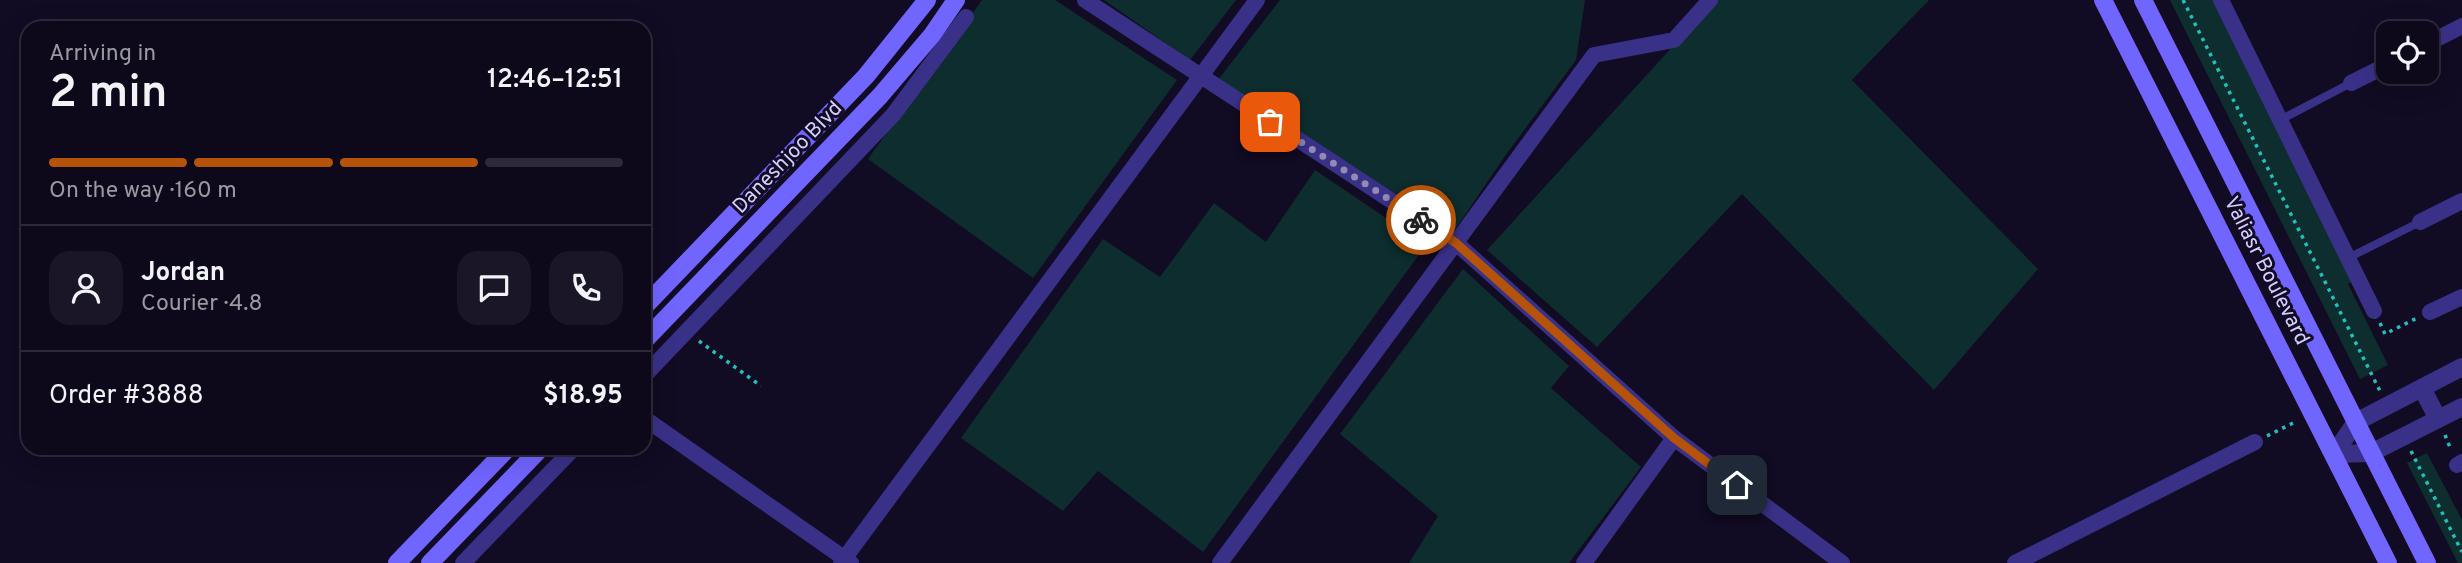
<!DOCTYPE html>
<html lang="en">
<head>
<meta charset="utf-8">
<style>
	body { margin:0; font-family:Overpass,sans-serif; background:#1b1627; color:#f1f3f6; height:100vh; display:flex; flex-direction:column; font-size:26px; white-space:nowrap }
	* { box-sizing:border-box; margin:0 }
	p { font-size:23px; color:#9a9aa2 }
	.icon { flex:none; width:38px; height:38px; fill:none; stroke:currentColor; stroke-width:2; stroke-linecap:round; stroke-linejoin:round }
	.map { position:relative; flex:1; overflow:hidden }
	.details { position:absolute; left:21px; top:21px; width:630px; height:434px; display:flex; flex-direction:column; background:#0d081a; border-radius:21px; box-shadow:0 7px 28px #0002,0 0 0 2px #2d2939 }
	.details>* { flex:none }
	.controls { position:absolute; left:2376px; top:21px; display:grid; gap:14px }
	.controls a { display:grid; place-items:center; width:63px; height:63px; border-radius:14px; background:#0d081a; box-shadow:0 7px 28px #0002,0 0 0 2px #2d2939; font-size:35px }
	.pin { position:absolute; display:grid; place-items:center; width:60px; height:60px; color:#fff; margin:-30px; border-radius:14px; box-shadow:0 4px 10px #0006 }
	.courier { position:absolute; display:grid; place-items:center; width:70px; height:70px; margin:-35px; border:5px solid #b45309; border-radius:50%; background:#fff; color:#222; box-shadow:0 2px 9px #0007 }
	.head em { font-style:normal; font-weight:600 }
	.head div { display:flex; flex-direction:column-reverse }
	.head { display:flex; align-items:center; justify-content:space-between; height:119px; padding:0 28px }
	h1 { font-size:46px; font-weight:600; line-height:52px }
	.bar { display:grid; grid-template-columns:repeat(4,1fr); gap:10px 7px; align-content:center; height:84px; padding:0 28px }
	.bar i { height:9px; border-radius:5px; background:#2d2939 }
	.bar .selected { background:#b45309 }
	.bar p { grid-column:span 4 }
	.line { display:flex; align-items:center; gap:18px; padding:0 28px; border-top:2px solid #2d2939 }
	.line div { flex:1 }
	.round { display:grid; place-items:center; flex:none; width:74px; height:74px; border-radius:21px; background:#1b1627 }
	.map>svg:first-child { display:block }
	.green { fill:#0e2d2e }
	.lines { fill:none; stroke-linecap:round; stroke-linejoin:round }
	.path { stroke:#21c0bf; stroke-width:3.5; stroke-dasharray:3.5 5; stroke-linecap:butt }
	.service { stroke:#393188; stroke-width:8 }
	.minor { stroke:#393188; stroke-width:16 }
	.tertiary { stroke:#393188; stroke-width:18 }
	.secondary { stroke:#7165ff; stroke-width:18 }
	.done { stroke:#918ab2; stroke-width:7; stroke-dasharray:0 12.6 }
	.route { stroke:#b45309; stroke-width:9 }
	.labels { text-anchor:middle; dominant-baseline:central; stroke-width:6; stroke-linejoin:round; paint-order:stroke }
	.street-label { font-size:21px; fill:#d6ceff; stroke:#110b23 }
</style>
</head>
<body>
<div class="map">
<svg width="2462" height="563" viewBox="0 0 2462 563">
	<rect width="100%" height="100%" fill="#110b23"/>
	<!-- green -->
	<g class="green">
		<polygon points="982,0 1055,0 1177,80 1033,278 868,159"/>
		<polygon points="1104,0 1236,0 1190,60"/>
		<polygon points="1280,0 1585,0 1576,60 1505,156 1454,231 1218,80"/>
		<polygon points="1715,0 1929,0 1852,80 2038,269 1934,390 1742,194 1597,347 1487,250"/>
		<polygon points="2170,0 2214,0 2356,279 2348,284 2388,365 2360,379"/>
		<polygon points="1315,170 1426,245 1203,552 1098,471 1063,511 961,438 1103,239 1160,277 1214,203 1266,242"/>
		<polygon points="1463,269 1569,366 1551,388 1641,467 1569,563 1409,563 1438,516 1340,434"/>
		<polygon points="2427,453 2462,520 2462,563 2458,563 2407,463"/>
	</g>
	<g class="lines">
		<!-- path -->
		<g class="path">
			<polyline points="2183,0 2380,391"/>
			<polyline points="2380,323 2385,334 2417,318"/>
			<polyline points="699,341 761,386"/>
			<polyline points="2445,435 2451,450"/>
			<polyline points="2267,436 2297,421"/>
			<polyline points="2411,451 2462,552"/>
		</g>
		<!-- service -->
		<g class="service">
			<polyline points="2280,120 2351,83"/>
			<polyline points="2348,258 2420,222"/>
		</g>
		<!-- minor -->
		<g class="minor">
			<polyline points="1085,0 1456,243 1674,438 1842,563"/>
			<polyline points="2221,0 2374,311"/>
			<polyline points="2427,44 2462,26"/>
			<polyline points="2351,83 2389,64"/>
			<polyline points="2420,222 2462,201"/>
			<polyline points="2430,312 2462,297"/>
			<polyline points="644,376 893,115 966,17"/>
			<polyline points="644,418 851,563"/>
			<polyline points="2457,465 2462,462"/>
			<polyline points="463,563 574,448"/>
			<polyline points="841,563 1257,0"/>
			<polyline points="1220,563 1594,55 1674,40 1710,0"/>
			<polyline points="1584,563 1674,438"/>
			<polyline points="2015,563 2255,442"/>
		</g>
		<!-- tertiary -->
		<g class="tertiary">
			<polyline points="2422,388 2438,419"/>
			<polyline points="2334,454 2356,422 2462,367"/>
			<polyline points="2334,454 2371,453 2462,407"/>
		</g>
		<!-- secondary -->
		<g class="secondary">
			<polyline points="2103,0 2388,563"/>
			<polyline points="2143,0 2427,563"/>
			<polyline points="644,307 866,76 927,0"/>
			<polyline points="644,341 880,96 932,35 956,0"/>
			<polyline points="397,563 508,448"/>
			<polyline points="430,563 541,448"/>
		</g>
	</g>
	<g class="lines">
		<!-- done -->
		<polyline class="done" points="1270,122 1421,220"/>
		<!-- route -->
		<polyline class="route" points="1421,220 1456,243 1674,438 1737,485"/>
	</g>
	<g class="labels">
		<!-- street labels -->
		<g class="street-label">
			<text transform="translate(788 158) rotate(-46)">Daneshjoo Blvd</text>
			<text transform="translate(2266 271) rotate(63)">Valiasr Boulevard</text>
		</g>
	</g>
</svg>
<div class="controls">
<a><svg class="icon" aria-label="locate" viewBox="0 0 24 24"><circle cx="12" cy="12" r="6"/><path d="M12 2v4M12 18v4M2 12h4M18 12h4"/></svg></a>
</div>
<div class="pin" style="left:1270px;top:122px;background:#ea580c"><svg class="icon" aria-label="bag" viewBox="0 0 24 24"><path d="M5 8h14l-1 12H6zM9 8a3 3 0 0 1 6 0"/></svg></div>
<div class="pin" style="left:1737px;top:485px;background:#1f2937"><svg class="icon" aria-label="home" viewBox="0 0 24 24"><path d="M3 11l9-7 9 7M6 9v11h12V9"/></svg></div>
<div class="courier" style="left:1421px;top:220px"><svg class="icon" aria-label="bike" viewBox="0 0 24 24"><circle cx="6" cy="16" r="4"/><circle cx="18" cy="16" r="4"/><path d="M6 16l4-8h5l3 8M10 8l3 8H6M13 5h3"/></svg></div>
<section class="details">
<div class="head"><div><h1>2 min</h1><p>Arriving in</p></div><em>12:46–12:51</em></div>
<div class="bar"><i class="selected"></i><i class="selected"></i><i class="selected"></i><i></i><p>On the way · 160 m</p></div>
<div class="line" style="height:126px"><a class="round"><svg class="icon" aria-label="person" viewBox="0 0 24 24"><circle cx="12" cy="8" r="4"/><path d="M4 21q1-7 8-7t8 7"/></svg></a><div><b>Jordan</b><p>Courier · 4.8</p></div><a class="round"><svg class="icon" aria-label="chat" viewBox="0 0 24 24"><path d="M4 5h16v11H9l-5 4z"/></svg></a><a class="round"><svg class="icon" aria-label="phone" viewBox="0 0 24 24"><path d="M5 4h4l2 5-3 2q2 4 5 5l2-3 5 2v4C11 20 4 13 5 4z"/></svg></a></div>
<div class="line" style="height:91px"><div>Order #3888</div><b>$18.95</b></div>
</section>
</div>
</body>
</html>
